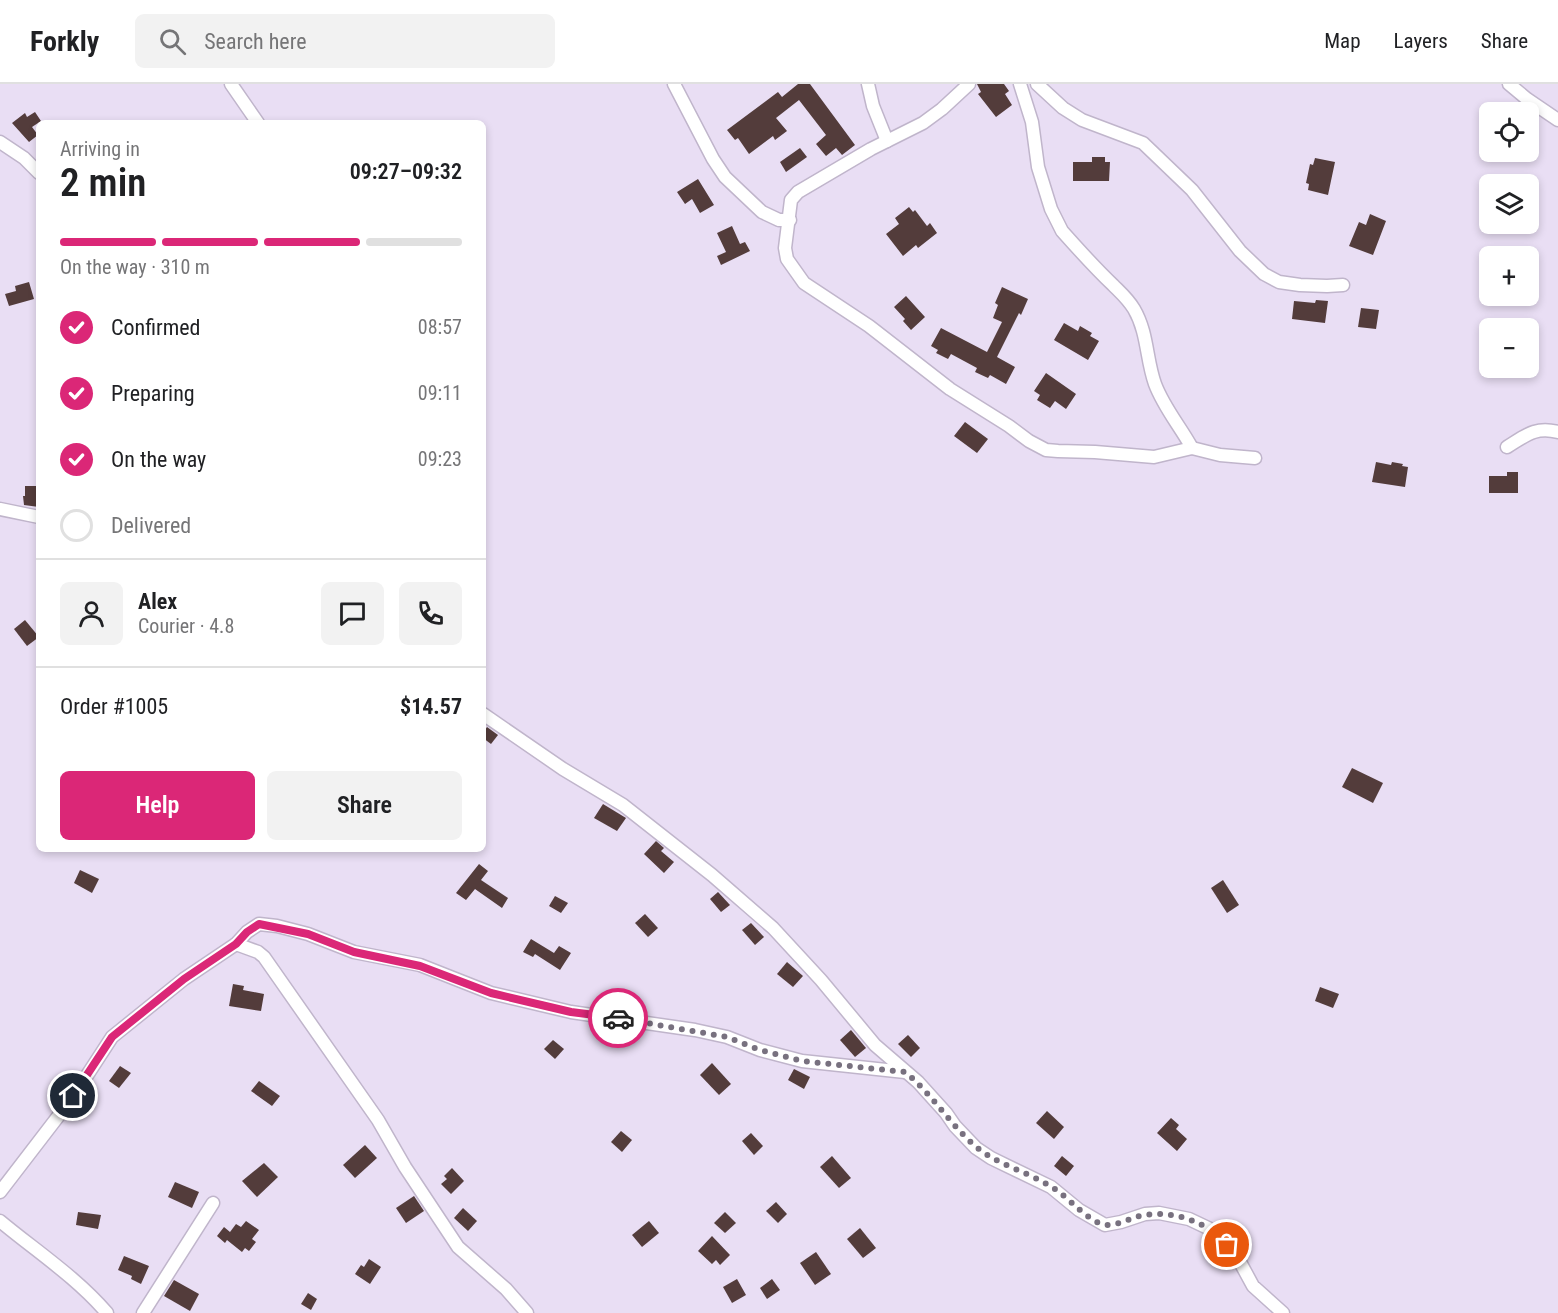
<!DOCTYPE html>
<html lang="en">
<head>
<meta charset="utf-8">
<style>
	body { margin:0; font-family:"Roboto Condensed",sans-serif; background:#f2f2f2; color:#202124; height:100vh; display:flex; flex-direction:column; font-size:22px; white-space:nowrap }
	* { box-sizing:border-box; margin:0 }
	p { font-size:20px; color:#757577 }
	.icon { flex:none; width:33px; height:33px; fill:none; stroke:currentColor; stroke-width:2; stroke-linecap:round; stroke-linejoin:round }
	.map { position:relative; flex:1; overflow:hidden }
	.drawer { position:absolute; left:36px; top:36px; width:450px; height:732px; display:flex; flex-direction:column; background:#fff; border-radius:9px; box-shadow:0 3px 9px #0003 }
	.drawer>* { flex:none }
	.fabs { position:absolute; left:1479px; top:18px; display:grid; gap:12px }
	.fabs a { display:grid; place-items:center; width:60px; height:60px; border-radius:9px; background:#fff; box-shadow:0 3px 9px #0003; font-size:30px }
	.pin { position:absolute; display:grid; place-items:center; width:51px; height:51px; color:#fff; margin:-26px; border:3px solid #fff; border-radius:50%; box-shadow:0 2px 6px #0007 }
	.courier { position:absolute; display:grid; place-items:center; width:60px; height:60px; margin:-30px; border:4px solid #db2777; border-radius:50%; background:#fff; color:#222; box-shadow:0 2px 8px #0007 }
	.head em { font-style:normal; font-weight:600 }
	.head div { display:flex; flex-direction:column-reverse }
	.head { display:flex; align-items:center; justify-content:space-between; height:102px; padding:0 24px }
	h1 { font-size:39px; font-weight:600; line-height:45px }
	.bar { display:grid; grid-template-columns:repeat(4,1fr); gap:9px 6px; align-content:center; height:72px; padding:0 24px }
	.bar i { height:8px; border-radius:4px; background:#e0e0e0 }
	.bar .current { background:#db2777 }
	.bar p { grid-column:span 4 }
	.line { display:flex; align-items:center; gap:15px; padding:0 24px; border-top:2px solid #e0e0e0 }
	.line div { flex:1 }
	.round { display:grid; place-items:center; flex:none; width:63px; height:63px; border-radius:9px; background:#f2f2f2 }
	ol { padding:0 24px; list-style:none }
	li { display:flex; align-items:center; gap:18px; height:66px }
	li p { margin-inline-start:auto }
	li .icon { padding:6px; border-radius:50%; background:#db2777; color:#fff; stroke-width:4 }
	li:last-child { color:#757577 }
	li i { width:33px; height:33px; border:3px solid #e0e0e0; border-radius:50% }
	.cta { display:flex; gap:12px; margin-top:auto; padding:12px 24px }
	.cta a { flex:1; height:69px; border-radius:9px; background:#db2777; color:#fff; font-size:24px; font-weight:600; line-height:69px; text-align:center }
	.cta a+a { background:#f2f2f2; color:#202124 }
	header { display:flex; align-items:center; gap:36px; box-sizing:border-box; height:84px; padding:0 30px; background:#fff; border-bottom:2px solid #e0e0e0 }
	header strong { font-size:28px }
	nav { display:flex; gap:33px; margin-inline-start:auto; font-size:21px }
	.search { width:420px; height:54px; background:#f2f2f2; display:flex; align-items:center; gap:15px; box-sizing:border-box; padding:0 21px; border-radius:9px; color:#757577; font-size:22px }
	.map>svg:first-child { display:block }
	.building { fill:#533c3b }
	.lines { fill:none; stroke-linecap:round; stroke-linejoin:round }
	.street-casing { stroke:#c0b5cb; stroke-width:15 }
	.street { stroke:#fff; stroke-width:12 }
	.done { stroke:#78717f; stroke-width:6; stroke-dasharray:0 10.8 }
	.route { stroke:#db2777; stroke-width:8 }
</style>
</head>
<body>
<header>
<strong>Forkly</strong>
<div class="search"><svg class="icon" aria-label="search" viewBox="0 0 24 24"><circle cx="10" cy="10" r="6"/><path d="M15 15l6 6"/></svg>Search here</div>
<nav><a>Map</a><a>Layers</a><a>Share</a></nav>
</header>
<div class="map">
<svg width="1558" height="1229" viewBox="0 0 1558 1229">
	<rect width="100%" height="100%" fill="#e9def4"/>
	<!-- building -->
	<g class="building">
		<polygon points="798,0 810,0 855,61 842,71 836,64 826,72 816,60 826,51 799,16 776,34 787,47 775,56 773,52 749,70 738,54 735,56 727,46 778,8 782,13"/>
		<polygon points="977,0 1004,0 1009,7 1005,10 1012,21 996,33 978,10 981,8"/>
		<polygon points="35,28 41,37 32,43 38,51 29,58 12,39 25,29 27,33"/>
		<polygon points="800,64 807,73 786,88 780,78"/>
		<polygon points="1092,73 1105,73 1105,78 1110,78 1109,97 1073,97 1073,78 1092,78"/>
		<polygon points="1315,74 1335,78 1328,111 1308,106 1309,100 1306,99 1310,80 1313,81"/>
		<polygon points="698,95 714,121 700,129 692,115 685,120 677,108"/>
		<polygon points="909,123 913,128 915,126 927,142 930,139 937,149 918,164 916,161 903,172 886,150 899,140 895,134"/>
		<polygon points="1370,130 1386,137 1373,171 1349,162 1359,138 1366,141"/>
		<polygon points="732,142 740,160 745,158 750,167 721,181 717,172 726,168 717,149"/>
		<polygon points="29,198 34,215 9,222 5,210 16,207 15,202"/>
		<polygon points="1002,203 1028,215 1021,231 1019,229 997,273 1015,283 1006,300 990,291 988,294 975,288 977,284 951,270 948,275 936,269 938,266 931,262 941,244 987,268 1002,238 993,234 998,221 995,219"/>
		<polygon points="906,212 925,233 911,246 903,237 905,235 894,223"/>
		<polygon points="1316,216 1328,217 1325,239 1292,235 1294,217 1315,219"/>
		<polygon points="1361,224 1379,226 1376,245 1358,243"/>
		<polygon points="1064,239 1078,247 1080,242 1092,249 1090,252 1099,257 1088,276 1054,256"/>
		<polygon points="1046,289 1076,310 1066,325 1055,317 1050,324 1037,316 1040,311 1034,307"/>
		<polygon points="965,338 988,355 977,369 954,352"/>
		<polygon points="1376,378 1391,381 1392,378 1403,380 1402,382 1408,383 1405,403 1372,398"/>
		<polygon points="1507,388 1518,388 1518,409 1489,409 1489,392 1507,392"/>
		<polygon points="25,402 38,402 39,423 24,421 23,412 25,412"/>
		<polygon points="25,536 39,553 27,562 14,545"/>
		<polygon points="487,643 498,651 491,660 483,654 483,649"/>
		<polygon points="1352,684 1383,699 1373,719 1342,703"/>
		<polygon points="603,720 626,734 617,747 594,734"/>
		<polygon points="656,757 664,764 661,767 674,778 664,789 644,770"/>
		<polygon points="479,780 488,787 481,796 508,814 502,824 475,805 466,816 456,809"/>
		<polygon points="80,786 99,795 92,809 74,799"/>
		<polygon points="1223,796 1239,821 1227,829 1211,804"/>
		<polygon points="718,808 730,821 721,828 710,815"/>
		<polygon points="555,812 568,819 561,829 549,822"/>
		<polygon points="645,830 658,844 648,853 635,839"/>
		<polygon points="751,839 764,853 755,861 742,846"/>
		<polygon points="531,855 554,869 559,862 571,869 560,886 535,870 533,873 523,868"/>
		<polygon points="787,878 803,892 793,903 777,890"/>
		<polygon points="233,900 244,902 243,906 264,910 261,927 229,922"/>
		<polygon points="1320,903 1339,910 1333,924 1315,917"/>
		<polygon points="851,946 866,964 855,973 840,956"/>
		<polygon points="908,951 920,964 911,973 898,960"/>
		<polygon points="553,956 564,965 555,975 544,965"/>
		<polygon points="712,979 731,1000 719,1011 700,991"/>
		<polygon points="120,982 131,989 119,1004 109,997"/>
		<polygon points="794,985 810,993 804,1005 788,996"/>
		<polygon points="259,997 280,1012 272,1022 251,1007"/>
		<polygon points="1047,1027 1064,1043 1054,1055 1036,1039"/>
		<polygon points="1171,1034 1179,1041 1176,1045 1187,1055 1177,1067 1157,1049"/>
		<polygon points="621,1047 632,1056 622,1068 611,1058"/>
		<polygon points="751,1049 763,1062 754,1071 742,1057"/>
		<polygon points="365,1061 377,1074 355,1094 343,1081"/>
		<polygon points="832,1072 851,1094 839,1104 820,1083"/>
		<polygon points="1062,1072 1074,1082 1066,1092 1054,1082"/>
		<polygon points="264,1079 278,1093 257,1113 242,1097"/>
		<polygon points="452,1084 464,1097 451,1110 441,1100 447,1095 444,1092"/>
		<polygon points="175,1098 199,1108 192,1124 168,1113"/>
		<polygon points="414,1112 424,1127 406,1139 396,1124"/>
		<polygon points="776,1118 787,1130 778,1139 766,1127"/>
		<polygon points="463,1124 477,1137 468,1147 454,1134"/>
		<polygon points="78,1128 101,1131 98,1145 76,1141"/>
		<polygon points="725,1128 736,1139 725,1149 714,1139"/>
		<polygon points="246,1137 259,1146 252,1155 256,1158 249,1167 245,1164 242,1168 227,1156 225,1159 217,1152 224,1143 230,1148 236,1140 241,1143"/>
		<polygon points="649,1137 659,1149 642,1163 632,1151"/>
		<polygon points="860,1144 876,1164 863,1174 847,1155"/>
		<polygon points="712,1152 730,1171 720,1181 716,1176 712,1180 698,1167"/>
		<polygon points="816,1168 831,1190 815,1201 800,1179"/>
		<polygon points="124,1172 149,1182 141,1200 131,1195 132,1192 118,1186"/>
		<polygon points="369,1175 381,1183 370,1200 355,1190 361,1181 364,1183"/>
		<polygon points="737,1195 746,1211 732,1219 723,1203"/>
		<polygon points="772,1195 780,1206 767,1215 760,1204"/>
		<polygon points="174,1196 199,1210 190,1227 164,1212"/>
		<polygon points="308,1209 317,1215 311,1226 301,1220"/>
	</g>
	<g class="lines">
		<!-- street casing -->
		<g class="street-casing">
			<g id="street">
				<polyline points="231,0 258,39"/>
				<polyline points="674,0 713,75 725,93 762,128 779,136 790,136"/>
				<polyline points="868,0 873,22 887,57"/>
				<polyline points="969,0 942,25 923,39 871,65 798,108 791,116 785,164 787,175 804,199 869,242 950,305 1009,342 1029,357 1046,366 1058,367 1095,368 1154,373 1192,364 1220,371 1255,374"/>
				<path d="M1020,0L1032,38L1038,83L1051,125L1062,147C1078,165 1095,184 1113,201C1121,209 1128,215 1134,225C1148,249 1146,275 1155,300C1164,324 1180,342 1192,364"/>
				<polyline points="1037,0 1063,24 1082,36 1143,59 1192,106 1240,167 1264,190 1279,198 1300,201 1327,202 1343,201"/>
				<polyline points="1509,0 1527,15 1558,36"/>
				<polyline points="0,58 24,74 39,89"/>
				<path d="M1507,363C1525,352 1535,342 1558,348"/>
				<polyline points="0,425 39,433"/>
				<polyline points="483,630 563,685 623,721 712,791 773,844 821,896 875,961 918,998 946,1029 955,1042 976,1064 991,1074 1051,1103 1079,1126 1105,1141 1121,1138 1145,1130 1159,1129 1189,1135 1208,1144 1227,1161 1240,1178 1253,1202 1283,1229"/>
				<polyline points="236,860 258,868 264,873 378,1036 405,1083 458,1163 506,1205 527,1229"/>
				<polyline points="0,1108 73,1013 112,953 184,895 236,860 247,848 259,840 277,842 308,850 354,868 420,881 491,909 571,928 695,946 727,953 760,966 802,977 905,988"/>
				<path d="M0,1137C36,1167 76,1193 107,1229"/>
				<polyline points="143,1229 213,1119"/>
			</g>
		</g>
		<!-- street -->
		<use href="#street" class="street"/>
	</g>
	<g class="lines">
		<!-- done -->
		<path class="done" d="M618,934L727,953L760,966L802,977L905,988C932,1010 949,1039 974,1061C995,1080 1026,1087 1050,1102C1069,1113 1081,1131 1101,1140C1112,1144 1126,1136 1136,1133C1168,1124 1206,1136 1227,1161"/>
		<!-- route -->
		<polyline class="route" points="73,1012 112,953 184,895 236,860 247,848 259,840 308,850 354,868 420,882 491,909 571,928 618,934"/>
	</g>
</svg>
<div class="fabs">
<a><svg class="icon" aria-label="locate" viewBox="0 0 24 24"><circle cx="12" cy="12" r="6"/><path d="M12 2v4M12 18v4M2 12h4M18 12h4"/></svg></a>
<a><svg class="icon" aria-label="layers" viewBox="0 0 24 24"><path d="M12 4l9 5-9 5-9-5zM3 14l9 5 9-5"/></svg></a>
<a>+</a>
<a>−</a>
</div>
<div class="pin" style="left:1227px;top:1161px;background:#ea580c"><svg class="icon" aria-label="bag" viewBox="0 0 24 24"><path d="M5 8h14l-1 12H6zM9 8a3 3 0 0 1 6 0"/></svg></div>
<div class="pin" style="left:73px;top:1012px;background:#1f2937"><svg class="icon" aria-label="home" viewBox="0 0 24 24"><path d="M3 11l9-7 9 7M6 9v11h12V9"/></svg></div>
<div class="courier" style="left:618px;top:934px"><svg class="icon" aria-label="car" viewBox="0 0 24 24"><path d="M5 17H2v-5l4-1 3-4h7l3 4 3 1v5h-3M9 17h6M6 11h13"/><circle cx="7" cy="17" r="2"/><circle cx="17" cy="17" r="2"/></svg></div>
<section class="drawer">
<div class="head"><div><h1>2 min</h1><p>Arriving in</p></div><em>09:27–09:32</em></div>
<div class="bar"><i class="current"></i><i class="current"></i><i class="current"></i><i></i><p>On the way · 310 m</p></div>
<ol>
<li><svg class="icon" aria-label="check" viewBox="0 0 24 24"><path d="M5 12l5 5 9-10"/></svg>Confirmed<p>08:57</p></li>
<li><svg class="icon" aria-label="check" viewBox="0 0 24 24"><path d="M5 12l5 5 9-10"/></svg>Preparing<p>09:11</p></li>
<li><svg class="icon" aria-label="check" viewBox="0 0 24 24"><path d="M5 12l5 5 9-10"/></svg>On the way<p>09:23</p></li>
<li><i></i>Delivered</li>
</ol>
<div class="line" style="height:108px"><a class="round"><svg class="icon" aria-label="person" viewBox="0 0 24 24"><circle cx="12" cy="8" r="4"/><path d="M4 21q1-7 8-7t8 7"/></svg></a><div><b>Alex</b><p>Courier · 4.8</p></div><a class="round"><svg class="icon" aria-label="chat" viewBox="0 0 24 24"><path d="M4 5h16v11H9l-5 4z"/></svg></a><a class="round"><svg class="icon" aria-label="phone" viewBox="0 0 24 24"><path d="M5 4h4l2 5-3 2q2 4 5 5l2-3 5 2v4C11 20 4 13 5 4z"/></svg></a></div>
<div class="line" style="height:78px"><div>Order #1005</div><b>$14.57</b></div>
<div class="cta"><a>Help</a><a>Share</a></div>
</section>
</div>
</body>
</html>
